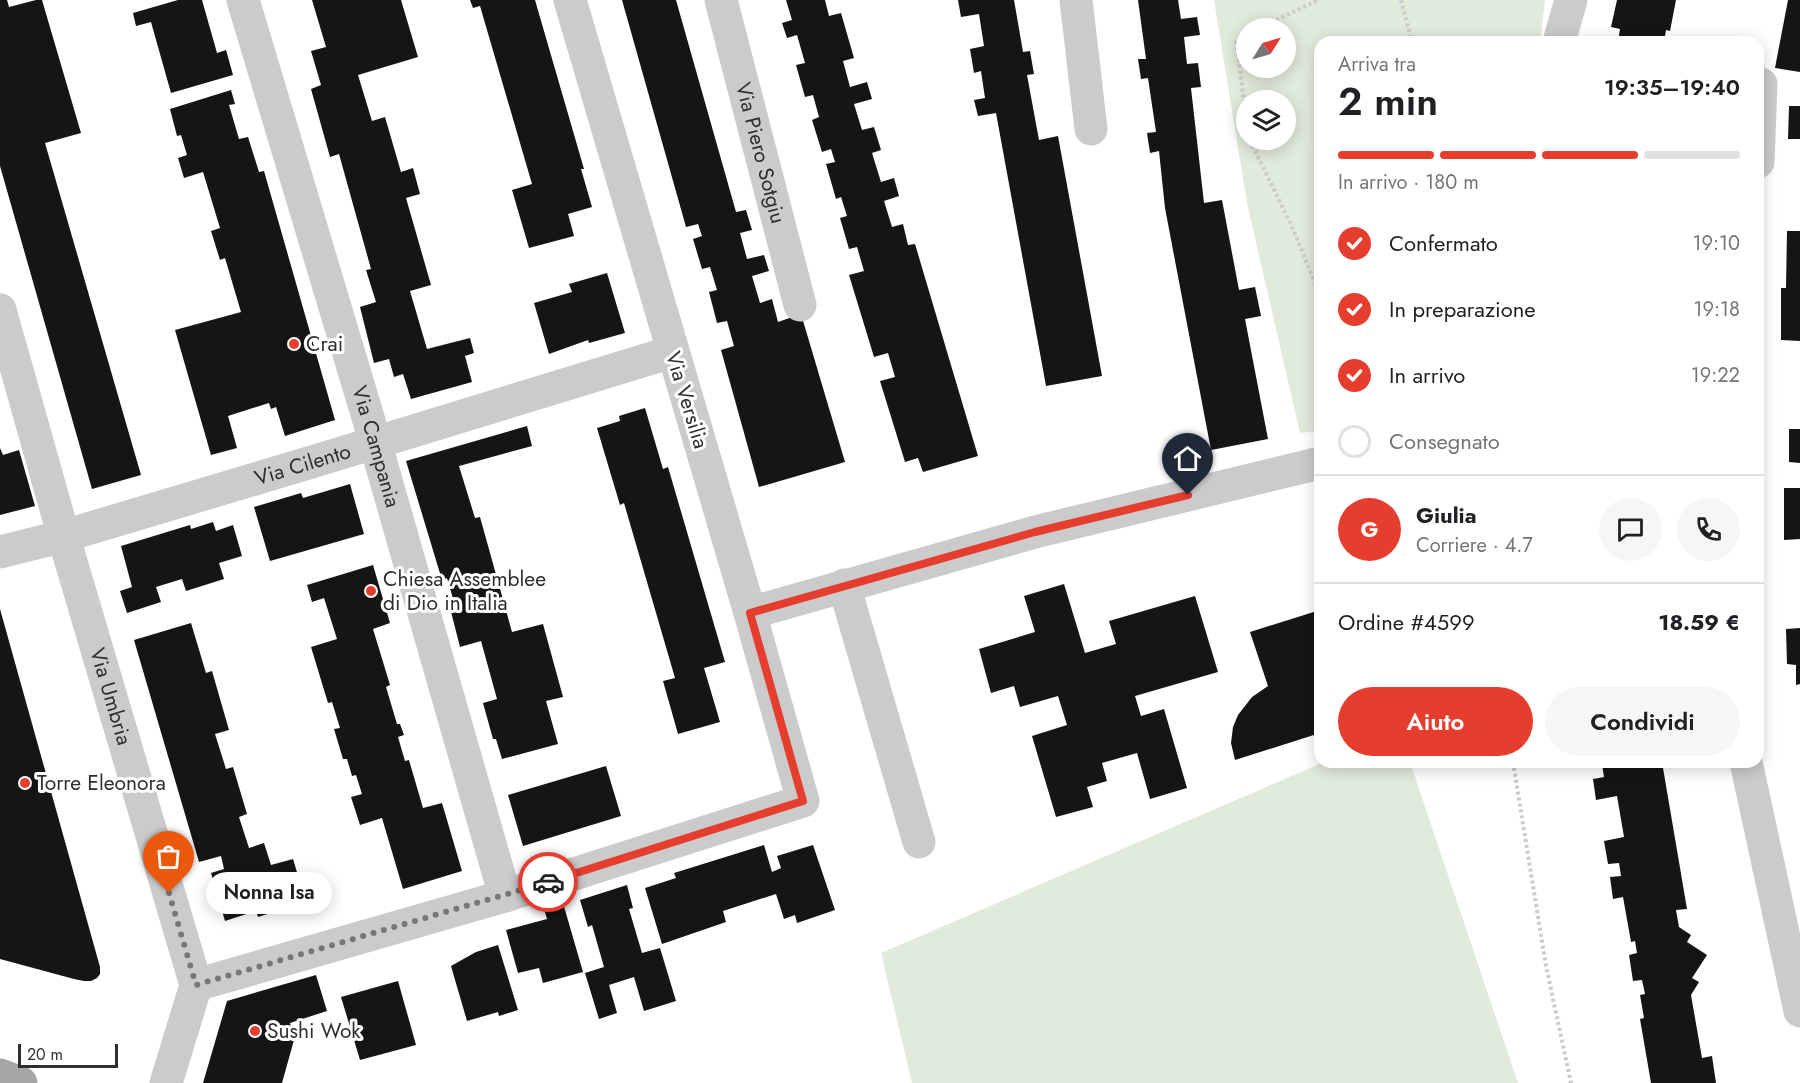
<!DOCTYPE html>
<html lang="it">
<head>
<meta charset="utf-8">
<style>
	body { margin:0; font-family:Jost,sans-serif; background:#f6f6f6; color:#202124; height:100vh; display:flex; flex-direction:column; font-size:22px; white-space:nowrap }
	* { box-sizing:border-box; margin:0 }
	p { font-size:20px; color:#757577 }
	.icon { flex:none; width:33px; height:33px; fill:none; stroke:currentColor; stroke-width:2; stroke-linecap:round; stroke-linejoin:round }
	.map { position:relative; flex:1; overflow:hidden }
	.side { position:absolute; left:1314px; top:36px; width:450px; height:732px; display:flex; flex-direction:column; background:#fff; border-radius:18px; box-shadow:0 3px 15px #0003 }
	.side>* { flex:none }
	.needle { width:39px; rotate:53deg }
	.controls { position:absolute; left:1236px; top:18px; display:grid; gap:12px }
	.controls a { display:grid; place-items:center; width:60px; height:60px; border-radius:50%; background:#fff; box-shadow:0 3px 15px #0003; font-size:30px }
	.scale { position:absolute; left:18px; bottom:15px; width:100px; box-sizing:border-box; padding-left:6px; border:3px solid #2e2e2e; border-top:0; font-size:16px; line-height:21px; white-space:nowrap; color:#2e2e2e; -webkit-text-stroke:4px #fff; paint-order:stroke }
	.pin { position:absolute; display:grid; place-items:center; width:51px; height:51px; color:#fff; margin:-62px -26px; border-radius:50% 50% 50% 0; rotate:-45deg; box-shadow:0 0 6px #0007 }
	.pin .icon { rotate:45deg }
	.courier { position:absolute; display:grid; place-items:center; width:60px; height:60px; margin:-30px; border:4px solid #e63e2e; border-radius:50%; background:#fff; color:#222; box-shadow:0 2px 8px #0007 }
	.bubble { position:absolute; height:42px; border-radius:21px; background:#fff; box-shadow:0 3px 15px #0003; font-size:20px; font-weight:600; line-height:42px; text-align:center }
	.head em { font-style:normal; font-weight:600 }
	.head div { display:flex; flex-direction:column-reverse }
	.head { display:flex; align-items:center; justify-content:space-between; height:102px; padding:0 24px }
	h1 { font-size:39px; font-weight:600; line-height:45px }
	.bar { display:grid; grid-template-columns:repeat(4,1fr); gap:9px 6px; align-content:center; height:72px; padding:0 24px }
	.bar i { height:8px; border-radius:4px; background:#e0e0e0 }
	.bar .selected { background:#e63e2e }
	.bar p { grid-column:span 4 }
	.line { display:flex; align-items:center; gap:15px; padding:0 24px; border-top:2px solid #e0e0e0 }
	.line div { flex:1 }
	.round { display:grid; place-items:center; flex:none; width:63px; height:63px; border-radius:32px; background:#f6f6f6 }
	ol { padding:0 24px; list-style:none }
	li { display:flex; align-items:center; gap:18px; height:66px }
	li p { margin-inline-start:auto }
	li .icon { padding:6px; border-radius:50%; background:#e63e2e; color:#fff; stroke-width:4 }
	li:last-child { color:#757577 }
	li i { width:33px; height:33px; border:3px solid #e0e0e0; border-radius:50% }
	.cta { display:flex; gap:12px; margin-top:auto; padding:12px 24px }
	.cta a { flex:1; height:69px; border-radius:36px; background:#e63e2e; color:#fff; font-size:24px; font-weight:600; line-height:69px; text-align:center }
	.cta a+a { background:#f6f6f6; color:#202124 }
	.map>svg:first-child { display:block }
	.green { fill:#e1ebdb; fill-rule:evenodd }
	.building { fill:#151515 }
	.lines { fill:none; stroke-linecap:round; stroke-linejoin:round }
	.path { stroke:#cbcbcb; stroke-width:4; stroke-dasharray:3 3; stroke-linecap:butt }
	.minor { stroke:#cbcbcb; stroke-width:33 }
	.major { stroke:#a6a6a6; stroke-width:33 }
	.done { stroke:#777; stroke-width:6; stroke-dasharray:0 10.8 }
	.route { stroke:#e63e2e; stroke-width:8 }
	.poi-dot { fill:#e63e2e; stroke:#fff; stroke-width:2 }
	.labels { text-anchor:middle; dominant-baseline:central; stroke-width:6; stroke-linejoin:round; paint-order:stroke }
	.street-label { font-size:21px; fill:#2e2e2e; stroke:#fff }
	.poi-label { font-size:21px; fill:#2e2e2e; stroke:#fff; text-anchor:start }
</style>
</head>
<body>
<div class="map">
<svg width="1800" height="1083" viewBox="0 0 1800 1083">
	<rect width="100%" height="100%" fill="#fff"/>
	<!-- green -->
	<g class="green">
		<path d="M1214,0H1545L1540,42H1320V431L1300,433L1247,203ZM1246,28H1286V68H1246ZM1246,100H1286V140H1246Z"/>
		<polygon points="1324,762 1410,762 1518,1083 912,1083 881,953"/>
	</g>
	<!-- building -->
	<g class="building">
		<polygon points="0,0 7,0 9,7 36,0 42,0 81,133 45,143 141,475 92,489 0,166"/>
		<polygon points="178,0 202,0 217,53 226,50 233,75 171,93 151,22 136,26 133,13"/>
		<polygon points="312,0 401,0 418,57 358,75 372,121 385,117 401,172 413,168 420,194 406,198 431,285 410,291 427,349 470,338 474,353 465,356 472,382 411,399 403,374 394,377 389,359 374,363 360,307 376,302 366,270 371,269 339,154 330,157 311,89 321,85 311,51 326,47"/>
		<polygon points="470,0 535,0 584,169 581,169 592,207 568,214 574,236 529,248 512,190 532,184 480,6 473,8"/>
		<polygon points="622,0 676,0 736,212 746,210 752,230 740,233 747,259 764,255 769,271 752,276 760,303 772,299 778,322 801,314 845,462 759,487 721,350 734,346 727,321 717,323 709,292 717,290 710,267 702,269 693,239 702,236 698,224 686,227"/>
		<polygon points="786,0 825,0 829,16 841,13 854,58 843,61 850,87 867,82 872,99 854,104 862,130 874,127 881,150 872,153 881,182 894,178 899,196 884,201 892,227 903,224 908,245 915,244 978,456 923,472 918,458 905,462 880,381 895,377 888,353 874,357 849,275 864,271 857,247 849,249 840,218 847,216 841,197 836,199 826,164 835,162 831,149 822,152 812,120 819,117 813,95 805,97 796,65 805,63 797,35 787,38 782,23 792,20"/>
		<polygon points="958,0 1014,0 1023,52 1030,51 1034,74 1027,75 1039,140 1058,136 1102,376 1046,386 996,113 978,116 974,100 985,98 981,71 974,73 970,49 984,46 979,14 961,17"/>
		<polygon points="1138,0 1178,0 1181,19 1197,17 1200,35 1184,37 1187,64 1198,63 1201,87 1191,88 1204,203 1222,200 1239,290 1255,287 1261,316 1245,319 1268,439 1211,450 1165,208 1159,151 1150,153 1147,133 1156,132 1148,78 1141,79 1138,59 1146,59"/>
		<polygon points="1617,0 1676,0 1670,31 1666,30 1664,42 1618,42 1620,29 1611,27"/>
		<polygon points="1788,0 1800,0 1800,72 1775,68"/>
		<polygon points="231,90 235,104 229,105 239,139 248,137 259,172 264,171 335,420 285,436 276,407 271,409 269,403 228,416 237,448 211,455 175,330 241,312 225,258 220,260 211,231 220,228 203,172 184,178 178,158 187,155 181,135 177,136 170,109"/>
		<polygon points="1789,106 1800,106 1800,139 1788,139"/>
		<polygon points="1787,231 1800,231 1800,341 1781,340 1781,288 1786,288"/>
		<polygon points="607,273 625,333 589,343 588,340 549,354 534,303 572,292 569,284"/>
		<polygon points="645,408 663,469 668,467 725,662 704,668 720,722 678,734 663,681 675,678 624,503 620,505 597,428 620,421 619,416"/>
		<polygon points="527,426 532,446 459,466 475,518 480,517 512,632 543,624 563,697 546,701 558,744 502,759 496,739 493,739 483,703 497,699 481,641 460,647 449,604 454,602 447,578 442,580 406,461"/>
		<polygon points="1789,429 1800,429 1800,463 1789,462"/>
		<polygon points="0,448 3,455 19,450 35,506 0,515"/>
		<polygon points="350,484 364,534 270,561 254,507 301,493 303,498"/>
		<polygon points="1784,488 1800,488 1800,539 1784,540"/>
		<polygon points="213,522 216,531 233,525 242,556 219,563 224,579 186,591 182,579 156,587 161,602 127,613 120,591 132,587 121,546 190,525 191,529"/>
		<polygon points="373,565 390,623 373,629 390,685 386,687 397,724 400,724 404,735 398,737 405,761 409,760 423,808 442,803 462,871 403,889 382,818 360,825 351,797 362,794 356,775 352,776 347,759 343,759 334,729 340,728 332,702 328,703 311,647 337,639 324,598 312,602 307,585"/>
		<polygon points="1064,584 1085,653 1116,644 1109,621 1195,596 1218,672 1135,696 1141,716 1164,709 1187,788 1150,799 1137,753 1102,763 1107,781 1087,787 1093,807 1056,817 1032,736 1067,725 1058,696 1020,707 1014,686 991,693 979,649 1035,632 1024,596"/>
		<polygon points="0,609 100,967 100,974 97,978 91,981 84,981 74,979 0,959"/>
		<polygon points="1320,610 1320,733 1235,760 1231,743 1233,727 1238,715 1252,697 1268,686 1250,632"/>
		<polygon points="191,623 206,673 212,671 229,730 215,734 226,769 233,767 247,814 239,817 249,848 264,843 271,865 293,859 306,902 258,917 256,911 225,921 211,873 224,869 221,856 199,862 134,640"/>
		<polygon points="1800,628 1800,684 1796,685 1796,665 1787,664 1786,629"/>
		<polygon points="1590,762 1662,762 1687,909 1676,910 1679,927 1691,935 1687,942 1707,955 1692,978 1699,982 1691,995 1702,1058 1712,1056 1716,1083 1651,1083 1640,1019 1644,1018 1640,995 1645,994 1642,980 1633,981 1629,955 1637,953 1635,941 1631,942 1623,897 1613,899 1610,877 1621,876 1619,863 1608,864 1604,841 1624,837 1617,796 1596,800 1593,779 1604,777 1602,764 1591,766"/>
		<polygon points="606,766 621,816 523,846 508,795"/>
		<polygon points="764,845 772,872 781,868 777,856 813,845 835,910 797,923 795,915 784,919 776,894 723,911 726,922 662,944 645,888 676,878 674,873"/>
		<polygon points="627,885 633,908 629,909 642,953 660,948 676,1001 644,1011 634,977 609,985 617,1013 599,1019 585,973 604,967 592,925 588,927 580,900"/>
		<polygon points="563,903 583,972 543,983 539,968 518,973 506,930 547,919 544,909"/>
		<polygon points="498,945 518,1010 499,1016 498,1012 467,1021 451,966 476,952"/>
		<polygon points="316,975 327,1011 290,1023 294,1040 282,1083 203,1083 227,1001"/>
		<polygon points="398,981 416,1045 360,1060 341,997"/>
	</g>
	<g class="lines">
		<!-- path -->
		<g class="path">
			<polyline points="1401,0 1412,42"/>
			<polyline points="1260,28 1318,0"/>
			<polyline points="1246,35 1236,40 1246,118"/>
			<polyline points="1250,140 1293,229 1320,295"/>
			<polyline points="1513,762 1546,966 1571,1083"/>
		</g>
		<!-- minor -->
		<g class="minor">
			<path id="s1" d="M243,0L367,414L505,896"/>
			<path id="s2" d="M721,0L800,305"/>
			<polyline points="1076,0 1091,129"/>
			<polyline points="1559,42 1571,0"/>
			<polyline points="1758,162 1761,84"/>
			<path id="s3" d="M0,310L67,548L196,985L166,1083"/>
			<path id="s4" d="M0,552L64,536L325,458L672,352"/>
			<polyline points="844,585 919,842"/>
			<polyline points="750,613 1035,532 1320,463"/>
			<polyline points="1746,762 1800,1011"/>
			<polyline points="196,985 505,896 803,801 750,613 570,0"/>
		</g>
		<!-- major -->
		<polyline class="major" points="0,1075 21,1083"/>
	</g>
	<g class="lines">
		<!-- done -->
		<polyline class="done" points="169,893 196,985 548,882"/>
		<!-- route -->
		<polyline class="route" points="548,882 803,801 750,613 1035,532 1188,495"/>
	</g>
	<!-- markers -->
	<g class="poi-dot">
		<circle cx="294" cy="344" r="6"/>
		<circle cx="371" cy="591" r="6"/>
		<circle cx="25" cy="783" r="6"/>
		<circle cx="255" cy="1031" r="6"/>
	</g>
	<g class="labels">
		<!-- street labels -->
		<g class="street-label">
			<text stroke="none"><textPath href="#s2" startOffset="158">Via Piero Sotgiu</textPath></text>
			<text transform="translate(687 400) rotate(73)">Via Versilia</text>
			<text stroke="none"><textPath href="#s1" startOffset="466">Via Campania</textPath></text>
			<text stroke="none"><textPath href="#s4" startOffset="315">Via Cilento</textPath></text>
			<text stroke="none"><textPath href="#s3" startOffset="402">Via Umbria</textPath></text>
		</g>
		<!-- poi labels -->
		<g class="poi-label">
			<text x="306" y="344">Crai</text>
			<text x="383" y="579">Chiesa Assemblee<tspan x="383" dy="24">di Dio in Italia</tspan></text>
			<text x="37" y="783">Torre Eleonora</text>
			<text x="267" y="1031">Sushi Wok</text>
		</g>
	</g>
</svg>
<div class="controls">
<a><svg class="needle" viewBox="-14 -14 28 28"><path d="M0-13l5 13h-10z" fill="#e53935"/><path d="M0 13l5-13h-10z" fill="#757577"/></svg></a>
<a><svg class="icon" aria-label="layers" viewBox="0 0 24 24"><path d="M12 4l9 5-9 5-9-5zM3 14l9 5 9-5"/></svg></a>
</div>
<div class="scale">20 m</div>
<div class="pin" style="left:169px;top:893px;background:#ea580c"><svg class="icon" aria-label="bag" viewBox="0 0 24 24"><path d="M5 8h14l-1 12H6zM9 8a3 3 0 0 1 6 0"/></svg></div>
<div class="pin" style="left:1188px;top:495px;background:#1f2937"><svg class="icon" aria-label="home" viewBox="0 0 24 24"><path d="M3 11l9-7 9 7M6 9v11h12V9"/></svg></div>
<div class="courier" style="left:548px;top:882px"><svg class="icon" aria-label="car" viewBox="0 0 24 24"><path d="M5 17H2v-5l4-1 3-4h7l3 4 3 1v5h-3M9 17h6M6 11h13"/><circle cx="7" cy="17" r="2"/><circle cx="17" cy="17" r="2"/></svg></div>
<div class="bubble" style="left:206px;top:872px;width:126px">Nonna Isa</div>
<section class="side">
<div class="head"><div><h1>2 min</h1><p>Arriva tra</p></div><em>19:35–19:40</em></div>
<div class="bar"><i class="selected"></i><i class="selected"></i><i class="selected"></i><i></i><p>In arrivo · 180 m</p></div>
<ol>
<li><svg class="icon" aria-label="check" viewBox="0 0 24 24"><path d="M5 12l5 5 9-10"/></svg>Confermato<p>19:10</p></li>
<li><svg class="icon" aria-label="check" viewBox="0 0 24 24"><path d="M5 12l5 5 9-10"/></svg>In preparazione<p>19:18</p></li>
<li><svg class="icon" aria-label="check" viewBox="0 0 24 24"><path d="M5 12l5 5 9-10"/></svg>In arrivo<p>19:22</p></li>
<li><i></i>Consegnato</li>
</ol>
<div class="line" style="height:108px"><b class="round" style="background:#e63e2e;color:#fff">G</b><div><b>Giulia</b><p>Corriere · 4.7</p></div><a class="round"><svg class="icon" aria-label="chat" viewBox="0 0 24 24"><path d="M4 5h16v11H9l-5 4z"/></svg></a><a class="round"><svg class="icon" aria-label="phone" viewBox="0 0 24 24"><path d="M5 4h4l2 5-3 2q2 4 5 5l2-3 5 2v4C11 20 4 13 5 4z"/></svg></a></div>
<div class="line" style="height:78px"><div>Ordine #4599</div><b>18.59 €</b></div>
<div class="cta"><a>Aiuto</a><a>Condividi</a></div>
</section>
</div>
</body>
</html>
